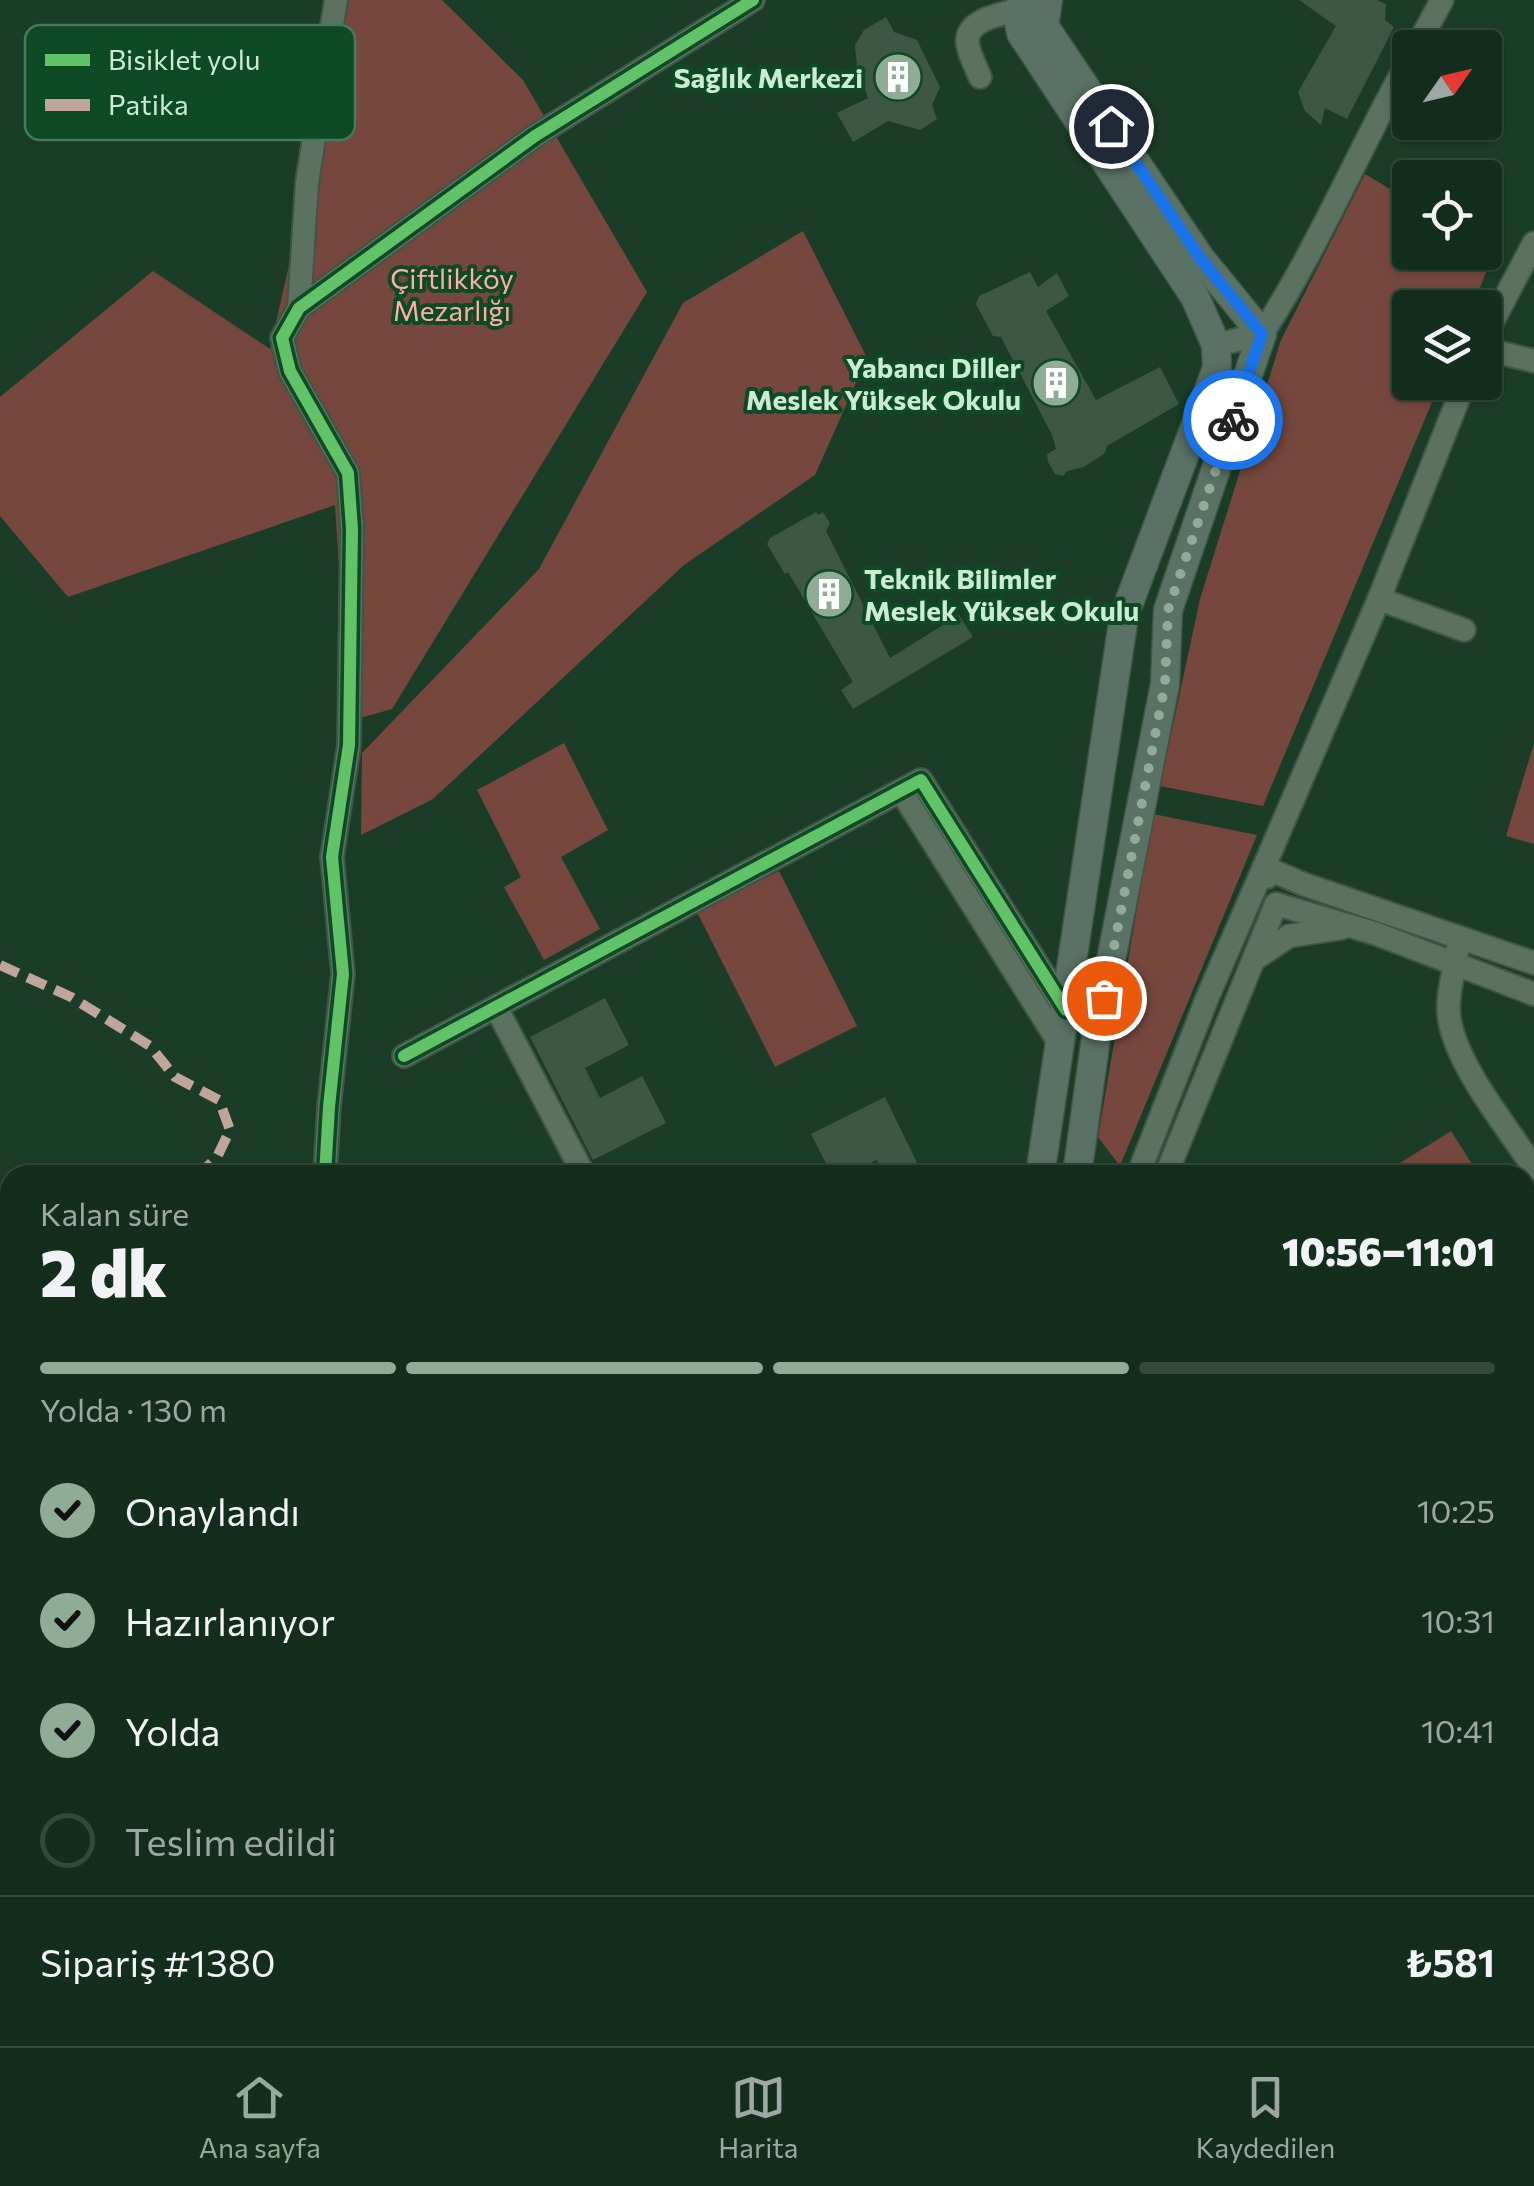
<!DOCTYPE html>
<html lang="tr">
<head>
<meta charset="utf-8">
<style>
	body { margin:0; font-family:Commissioner,sans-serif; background:#213a2a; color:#f1f3f6; height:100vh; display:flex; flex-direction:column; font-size:38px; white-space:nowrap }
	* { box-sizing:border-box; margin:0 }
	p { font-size:32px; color:#9da8a4 }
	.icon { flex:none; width:55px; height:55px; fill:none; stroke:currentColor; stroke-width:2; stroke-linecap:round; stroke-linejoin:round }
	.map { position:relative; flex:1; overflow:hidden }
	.panel { position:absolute; left:0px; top:1165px; width:1535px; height:882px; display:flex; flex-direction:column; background:#142e1d; border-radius:30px 30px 0 0; box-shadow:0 2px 8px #0004,0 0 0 2px #334a3b }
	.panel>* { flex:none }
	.needle { width:65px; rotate:56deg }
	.tools { position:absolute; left:1392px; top:30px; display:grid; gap:20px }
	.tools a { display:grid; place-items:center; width:110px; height:110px; border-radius:10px; background:#142e1d; box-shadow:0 2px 8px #0004,0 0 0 2px #334a3b; font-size:50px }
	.pin { position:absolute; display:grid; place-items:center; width:85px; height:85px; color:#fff; margin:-42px; border:5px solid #fff; border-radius:50%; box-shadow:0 2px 10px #0007 }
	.courier { position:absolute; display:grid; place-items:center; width:100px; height:100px; margin:-50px; border:8px solid #1a73e8; border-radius:50%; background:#fff; color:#222; box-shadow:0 2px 12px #0007 }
	.headline em { font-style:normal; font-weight:800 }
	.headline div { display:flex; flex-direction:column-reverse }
	.headline { display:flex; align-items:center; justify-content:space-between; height:170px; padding:0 40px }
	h1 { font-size:65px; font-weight:800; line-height:75px }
	.bar { display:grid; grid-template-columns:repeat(4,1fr); gap:15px 10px; align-content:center; height:120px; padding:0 40px }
	.bar i { height:12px; border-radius:8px; background:#334a3b }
	.bar .on { background:#8fad96 }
	.bar p { grid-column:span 4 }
	.line { display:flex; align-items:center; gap:25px; padding:0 40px; border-top:2px solid #334a3b }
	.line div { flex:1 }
	ol { padding:0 40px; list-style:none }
	li { display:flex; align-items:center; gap:30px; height:110px }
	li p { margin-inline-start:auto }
	li .icon { padding:10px; border-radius:50%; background:#8fad96; color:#111; stroke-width:4 }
	li:last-child { color:#9da8a4 }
	li i { width:55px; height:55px; border:5px solid #334a3b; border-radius:50% }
	.tab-bar { display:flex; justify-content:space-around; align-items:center; height:140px; border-top:2px solid #334a3b; background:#142e1d; font-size:28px; color:#9da8a4 }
	.tab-bar a { display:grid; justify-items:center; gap:5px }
	.tab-bar .on { color:#8fad96 }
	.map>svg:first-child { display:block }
	.green { fill:#76483d }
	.building { fill:#3d5745 }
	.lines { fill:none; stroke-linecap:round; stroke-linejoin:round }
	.minor-casing { stroke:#3d5645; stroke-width:26 }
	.major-casing { stroke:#3d5645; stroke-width:31 }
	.minor { stroke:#5c7261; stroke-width:22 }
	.major { stroke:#597265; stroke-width:28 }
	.quiet { stroke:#c0a59a; stroke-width:10; stroke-dasharray:20 10; stroke-linecap:butt }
	.cycleway-casing { stroke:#0e4a23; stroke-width:19 }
	.cycleway { stroke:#61c268; stroke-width:12 }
	.done { stroke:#8fad96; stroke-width:10; stroke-dasharray:0 18 }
	.route { stroke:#1a73e8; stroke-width:12 }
	.labels { text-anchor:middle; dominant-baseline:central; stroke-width:8; stroke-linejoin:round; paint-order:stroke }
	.poi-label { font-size:28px; font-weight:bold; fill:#cdead2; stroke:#0e4a23; text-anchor:end }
	.park-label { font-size:28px; fill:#feafa1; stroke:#0e4a23 }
	.key { fill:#0e4a23; stroke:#477a58; stroke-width:2.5 }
	.key-label { font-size:28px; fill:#cdead2 }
</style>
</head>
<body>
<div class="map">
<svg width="1534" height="2046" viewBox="0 0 1534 2046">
	<rect width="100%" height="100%" fill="#1b3d27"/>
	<!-- green -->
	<g class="green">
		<polygon points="349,0 442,0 523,80 647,292 392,709 349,721 335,505 68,597 0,516 0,397 153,271 270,349"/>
		<polygon points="1365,174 1410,201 1410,252 1485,252 1485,248 1494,253 1472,307 1410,308 1410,382 1440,383 1263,806 1160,786 1200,599 1281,340"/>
		<polygon points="803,231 867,358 815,475 684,565 433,799 361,835 362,753 539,569 683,303"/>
		<polygon points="564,743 608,830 561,857 600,929 544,960 504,887 521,877 477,790"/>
		<polygon points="1534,743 1534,844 1506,836"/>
		<polygon points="1153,814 1257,835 1120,1166 1098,1137"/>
		<polygon points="779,871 857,1026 775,1067 697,912"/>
		<polygon points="1451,1131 1479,1175 1381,1175"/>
	</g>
	<!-- building -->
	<g class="building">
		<polygon points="1299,0 1377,0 1386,4 1385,20 1394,27 1347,119 1325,108 1321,125 1305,111 1298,92 1336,26"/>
		<polygon points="886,17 894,32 917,40 940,87 932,105 937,119 920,130 888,121 853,142 837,113 868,98 857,67 855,45 864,30"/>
		<polygon points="1030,272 1038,287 1057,273 1069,296 1046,311 1096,400 1160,367 1179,404 1107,446 1105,453 1084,467 1067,471 1063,476 1055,474 1048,462 1047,454 1056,449 1052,435 1001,337 993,336 976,304 979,296"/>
		<polygon points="816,512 818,515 823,512 830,523 826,531 890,658 959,615 973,637 853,709 841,690 853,682 788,572 785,574 767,544 770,538"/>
		<polygon points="605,998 629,1045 585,1068 600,1098 642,1076 666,1123 593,1160 530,1037"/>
		<polygon points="885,1097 923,1175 884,1175 877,1160 846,1175 832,1175 811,1134"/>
	</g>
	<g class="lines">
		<!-- minor casing -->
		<g class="minor-casing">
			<g id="minor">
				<polyline points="1416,48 1442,0"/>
				<path d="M980,77C976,67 970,56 968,46C962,16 1011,13 1031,7"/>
				<polyline points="299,308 307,183 336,0"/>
				<polyline points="1485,336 1534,243"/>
				<path d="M1216,345L1262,334C1319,246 1359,149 1410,58"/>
				<polyline points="1485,349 1534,361"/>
				<polyline points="1379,599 1464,630"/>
				<polyline points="901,791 1060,1044"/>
				<polyline points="1267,877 1264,867 1379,599 1465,382"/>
				<path d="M1457,951C1454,975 1444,1002 1451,1027C1463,1074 1507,1127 1534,1168"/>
				<polyline points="1253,960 1289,936 1342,928"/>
				<polyline points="496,1007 584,1175"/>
				<polyline points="404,1056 921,780 1066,1010"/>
				<polyline points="325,1175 329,1107 343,974 332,857 349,745 352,529 348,473 290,371 282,338 299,308 535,136 753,0"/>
				<polyline points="1138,1175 1208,996 1264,867 1303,884 1534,963"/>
				<polyline points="1166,1175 1276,904 1377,934 1534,994"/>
				<polyline points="1525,1607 1534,1621"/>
				<polyline points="1023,2038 1027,2046"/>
				<polyline points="470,2046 472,2038"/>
				<polyline points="1250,2046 1250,2038"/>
				<polyline points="1451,2046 1453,2038"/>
			</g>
		</g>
		<!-- major casing -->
		<g class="major-casing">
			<g id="major">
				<polyline points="1023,0 1017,11 1021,33 1195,297 1216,345 1217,368 1124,616 1040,1175"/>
				<polyline points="1048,0 1044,26 1200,258 1262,334 1168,610 1165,684 1096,1037 1077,1175"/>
				<polyline points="1525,1905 1534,1907"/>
				<polyline points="1525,1953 1534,1957"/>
				<polyline points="655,2046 656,2038"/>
				<polyline points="709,2046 711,2038"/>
			</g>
		</g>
		<!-- minor -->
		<use href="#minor" class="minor"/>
		<!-- major -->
		<use href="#major" class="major"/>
		<!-- quiet -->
		<g class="quiet">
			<polyline points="0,965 71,997 150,1046 175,1077 219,1100 230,1130 217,1157 199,1175"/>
			<polyline points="0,1218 10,1226"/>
			<polyline points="0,1511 10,1484"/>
			<polyline points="0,1542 10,1578"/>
		</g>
		<!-- cycleway casing -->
		<g class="cycleway-casing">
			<g id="cycleway">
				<polyline points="404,1056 921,780 1066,1010"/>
				<polyline points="325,1175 329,1107 343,974 332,857 349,745 352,529 348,473 290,371 282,338 299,308 535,136 753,0"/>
			</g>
		</g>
		<!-- cycleway -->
		<use href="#cycleway" class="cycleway"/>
	</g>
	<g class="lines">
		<!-- done -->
		<polyline class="done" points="1104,998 1165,684 1168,610 1233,420"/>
		<!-- route -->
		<polyline class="route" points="1111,126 1200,258 1262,334 1233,420"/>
	</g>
	<!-- icons -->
	<defs>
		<g id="building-disc" transform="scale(2.5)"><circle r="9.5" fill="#8fad96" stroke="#0e4a23"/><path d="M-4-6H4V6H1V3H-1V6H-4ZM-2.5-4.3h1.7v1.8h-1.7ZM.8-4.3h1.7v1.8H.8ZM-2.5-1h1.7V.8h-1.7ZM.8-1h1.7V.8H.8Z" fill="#fff"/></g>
	</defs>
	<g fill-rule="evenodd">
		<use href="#building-disc" x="898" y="77"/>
		<use href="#building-disc" x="1056" y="383"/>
		<use href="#building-disc" x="829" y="594"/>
	</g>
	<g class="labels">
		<!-- poi labels -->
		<g class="poi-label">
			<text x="863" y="77">Sağlık Merkezi</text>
			<text x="1021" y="367">Yabancı Diller<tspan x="1021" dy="32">Meslek Yüksek Okulu</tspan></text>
			<text x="864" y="578" text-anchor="start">Teknik Bilimler<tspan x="864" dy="32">Meslek Yüksek Okulu</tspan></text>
		</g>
		<!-- park labels -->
		<g class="park-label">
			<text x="452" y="278">Çiftlikköy<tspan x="452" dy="32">Mezarlığı</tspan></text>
		</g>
	</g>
	<!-- legend -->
	<rect x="25" y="25" width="330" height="115" rx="15" class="key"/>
	<rect x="45" y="54" width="45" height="12" fill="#61c268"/>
	<rect x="45" y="99" width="45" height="12" fill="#c0a59a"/>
	<g class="key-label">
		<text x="108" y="70">Bisiklet yolu</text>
		<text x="108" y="115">Patika</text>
	</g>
</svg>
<div class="tools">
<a><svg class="needle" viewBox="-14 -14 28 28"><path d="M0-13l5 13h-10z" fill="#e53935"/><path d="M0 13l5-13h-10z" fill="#9da8a4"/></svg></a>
<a><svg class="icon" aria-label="locate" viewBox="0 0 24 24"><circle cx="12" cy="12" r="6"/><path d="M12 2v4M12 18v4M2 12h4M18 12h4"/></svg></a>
<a><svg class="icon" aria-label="layers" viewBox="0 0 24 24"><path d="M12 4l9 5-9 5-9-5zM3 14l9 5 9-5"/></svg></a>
</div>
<div class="pin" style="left:1104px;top:998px;background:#ea580c"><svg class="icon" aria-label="bag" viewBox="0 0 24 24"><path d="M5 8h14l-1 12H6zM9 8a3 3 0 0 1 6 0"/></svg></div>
<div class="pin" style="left:1111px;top:126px;background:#1f2937"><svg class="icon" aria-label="home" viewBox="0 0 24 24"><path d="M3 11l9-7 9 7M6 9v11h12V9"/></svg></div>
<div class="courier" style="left:1233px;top:420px"><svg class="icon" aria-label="bike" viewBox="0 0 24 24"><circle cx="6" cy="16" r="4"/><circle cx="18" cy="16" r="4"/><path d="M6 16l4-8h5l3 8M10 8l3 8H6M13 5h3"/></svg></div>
<section class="panel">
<div class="headline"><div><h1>2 dk</h1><p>Kalan süre</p></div><em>10:56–11:01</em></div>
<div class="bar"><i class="on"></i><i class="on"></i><i class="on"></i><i></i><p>Yolda · 130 m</p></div>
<ol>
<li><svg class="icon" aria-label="check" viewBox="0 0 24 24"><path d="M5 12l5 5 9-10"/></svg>Onaylandı<p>10:25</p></li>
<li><svg class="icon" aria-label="check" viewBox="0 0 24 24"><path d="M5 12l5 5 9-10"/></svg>Hazırlanıyor<p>10:31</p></li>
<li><svg class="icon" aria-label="check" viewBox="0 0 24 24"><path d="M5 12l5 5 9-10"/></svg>Yolda<p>10:41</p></li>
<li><i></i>Teslim edildi</li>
</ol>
<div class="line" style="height:130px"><div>Sipariş #1380</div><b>₺581</b></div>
</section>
</div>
<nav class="tab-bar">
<a class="on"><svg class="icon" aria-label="home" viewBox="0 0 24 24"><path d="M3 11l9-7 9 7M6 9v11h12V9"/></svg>Ana sayfa</a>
<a><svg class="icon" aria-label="map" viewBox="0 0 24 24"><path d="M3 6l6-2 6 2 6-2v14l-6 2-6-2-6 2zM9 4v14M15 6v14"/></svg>Harita</a>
<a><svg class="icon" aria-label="saved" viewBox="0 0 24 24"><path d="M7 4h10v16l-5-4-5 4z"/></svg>Kaydedilen</a>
</nav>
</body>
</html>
